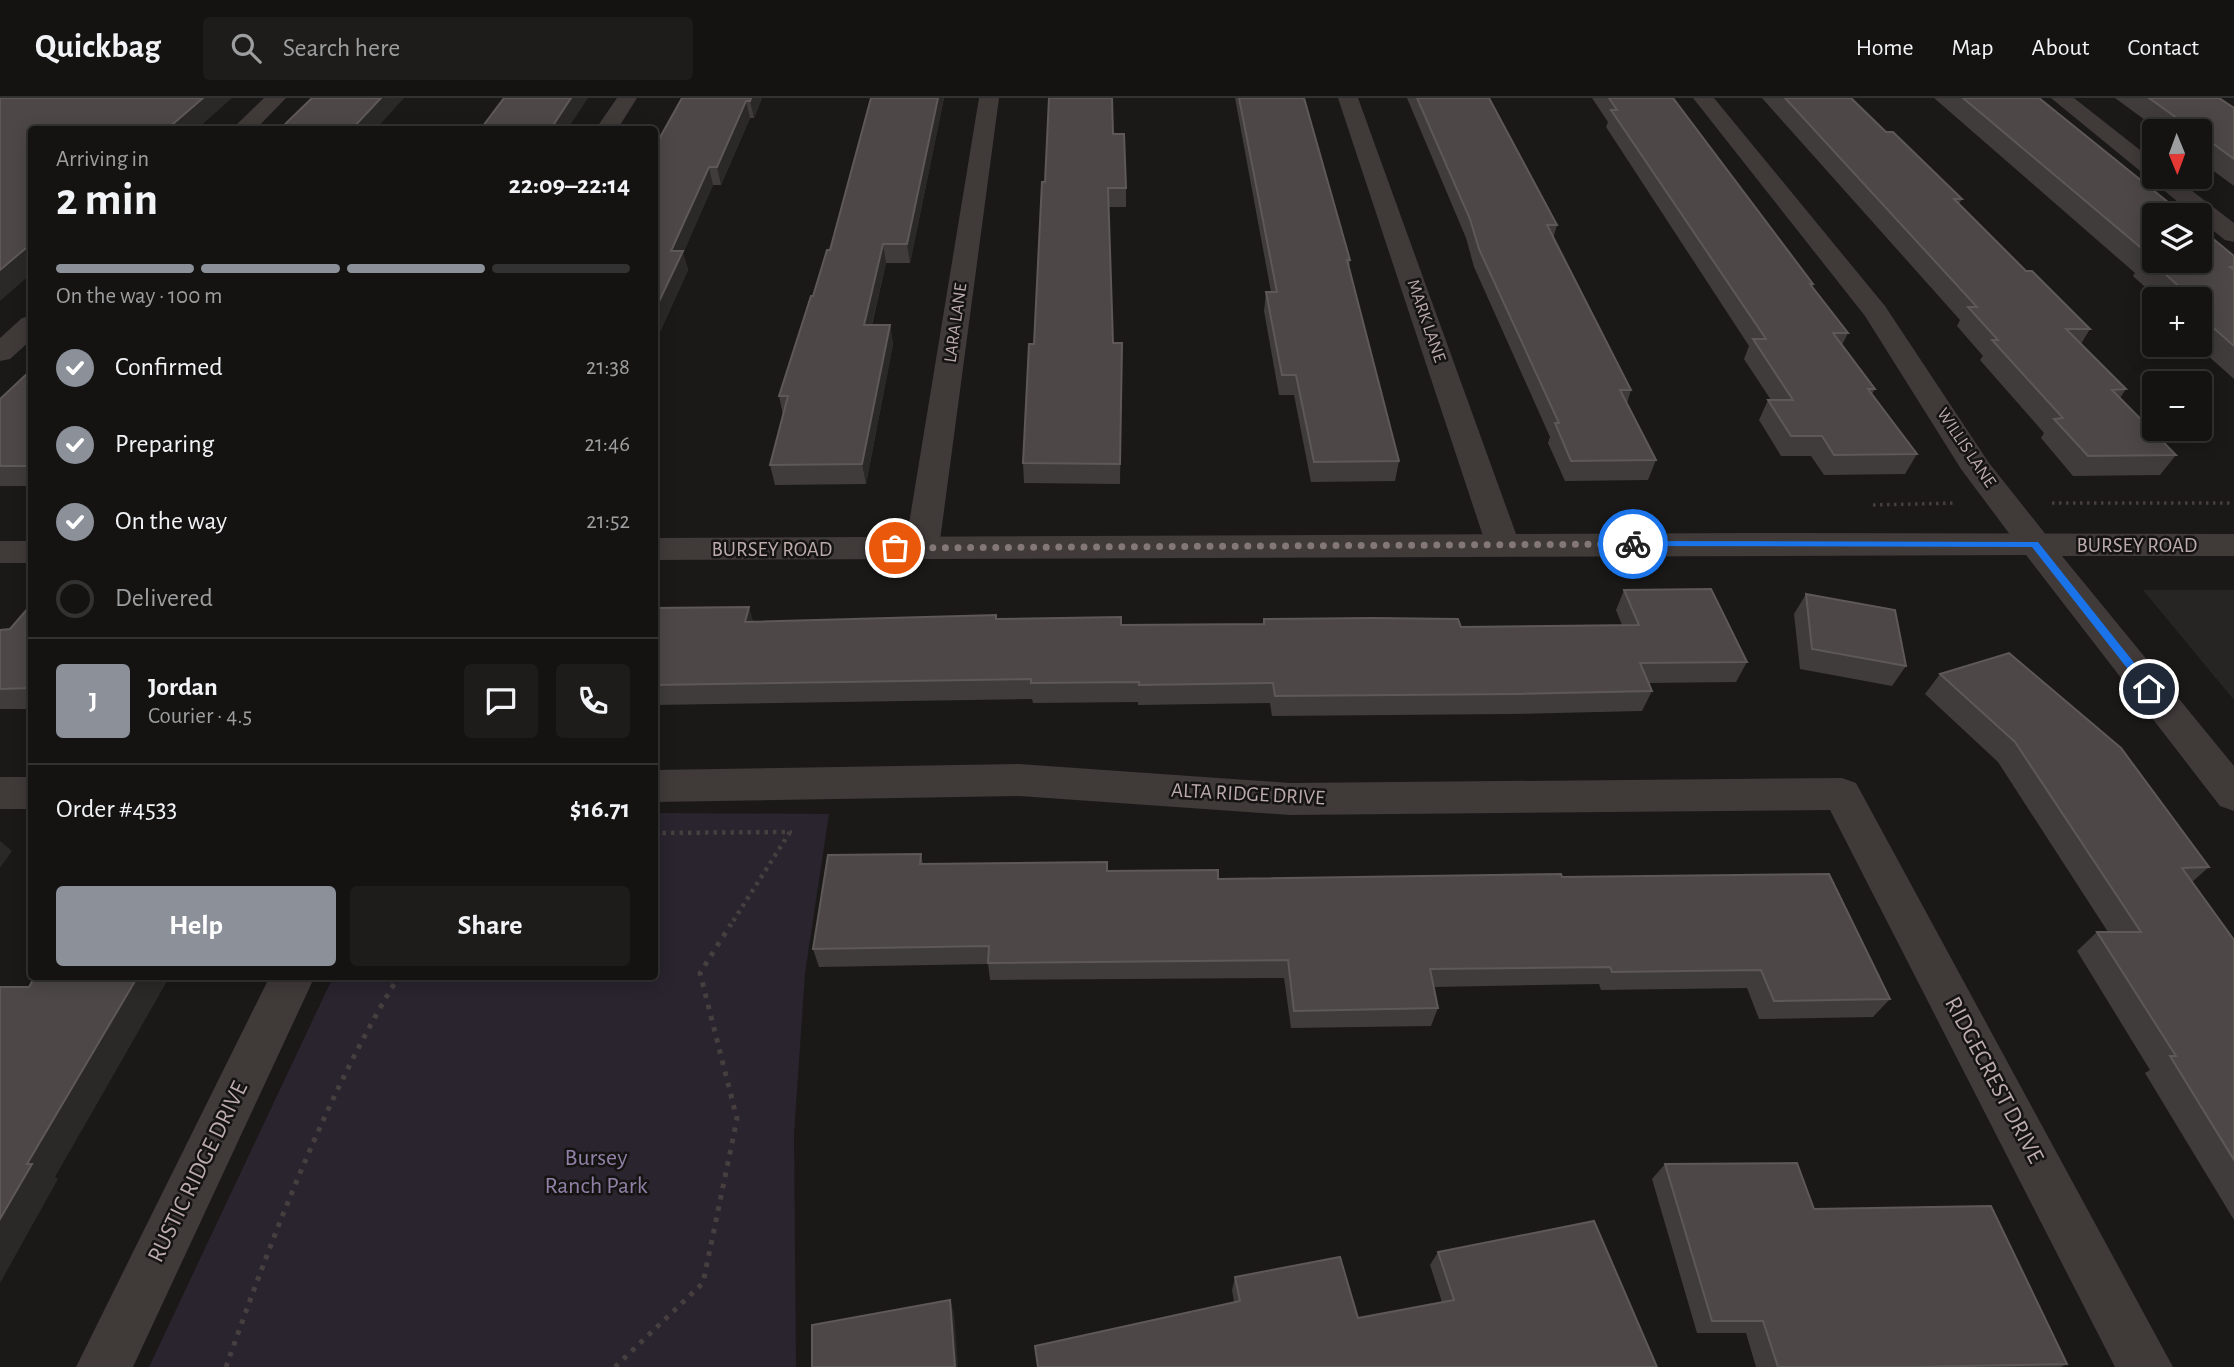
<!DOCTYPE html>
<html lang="en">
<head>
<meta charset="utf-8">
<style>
	body { margin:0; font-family:"Alegreya Sans",sans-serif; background:#1d1c1b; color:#f1f3f6; height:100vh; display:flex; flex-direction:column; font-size:26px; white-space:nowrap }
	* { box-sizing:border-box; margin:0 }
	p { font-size:23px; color:#9d9e9f }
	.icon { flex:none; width:38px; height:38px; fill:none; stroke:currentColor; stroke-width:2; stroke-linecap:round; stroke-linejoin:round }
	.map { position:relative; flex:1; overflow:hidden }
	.sheet { position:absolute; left:28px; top:28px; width:630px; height:854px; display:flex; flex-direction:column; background:#141312; border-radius:7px; box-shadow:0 4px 18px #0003,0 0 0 2px #333232 }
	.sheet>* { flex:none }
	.needle { width:46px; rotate:179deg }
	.tools { position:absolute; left:2142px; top:21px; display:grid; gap:14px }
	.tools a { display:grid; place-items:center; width:70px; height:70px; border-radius:7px; background:#141312; box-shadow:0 4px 18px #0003,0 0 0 2px #333232; font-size:35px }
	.pin { position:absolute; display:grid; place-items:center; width:60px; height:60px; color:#fff; margin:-30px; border:4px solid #fff; border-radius:50%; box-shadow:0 2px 7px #0007 }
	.courier { position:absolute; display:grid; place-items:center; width:70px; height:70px; margin:-35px; border:5px solid #1a73e8; border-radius:50%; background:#fff; color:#222; box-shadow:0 2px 9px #0007 }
	.summary em { font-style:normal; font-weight:700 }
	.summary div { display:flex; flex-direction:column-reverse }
	.summary { display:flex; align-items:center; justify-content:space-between; height:119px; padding:0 28px }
	h1 { font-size:46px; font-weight:700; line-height:52px }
	.bar { display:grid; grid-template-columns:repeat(4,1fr); gap:10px 7px; align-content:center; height:84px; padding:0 28px }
	.bar i { height:9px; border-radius:5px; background:#333232 }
	.bar .on { background:#8c9099 }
	.bar p { grid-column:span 4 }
	.line { display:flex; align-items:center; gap:18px; padding:0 28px; border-top:2px solid #333232 }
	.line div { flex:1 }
	.round { display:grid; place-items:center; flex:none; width:74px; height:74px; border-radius:7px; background:#1d1c1b }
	ol { padding:0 28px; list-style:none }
	li { display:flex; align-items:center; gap:21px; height:77px }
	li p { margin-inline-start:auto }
	li .icon { padding:7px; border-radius:50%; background:#8c9099; color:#fff; stroke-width:4 }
	li:last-child { color:#9d9e9f }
	li i { width:38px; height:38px; border:4px solid #333232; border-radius:50% }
	.action { display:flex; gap:14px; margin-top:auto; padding:14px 28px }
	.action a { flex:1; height:80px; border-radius:7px; background:#8c9099; color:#fff; font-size:28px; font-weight:700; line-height:80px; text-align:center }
	.action a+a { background:#1d1c1b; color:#f1f3f6 }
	header { display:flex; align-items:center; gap:42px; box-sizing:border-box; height:98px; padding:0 35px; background:#141312; border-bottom:2px solid #333232 }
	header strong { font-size:33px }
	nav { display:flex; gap:38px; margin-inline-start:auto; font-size:24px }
	.search { width:490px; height:63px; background:#1d1c1b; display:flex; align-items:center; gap:18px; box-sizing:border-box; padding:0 24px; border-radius:7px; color:#9d9e9f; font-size:26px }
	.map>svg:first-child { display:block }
	.built { fill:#272524 }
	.green { fill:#29242e }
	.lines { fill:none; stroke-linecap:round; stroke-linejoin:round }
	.path-far2 { stroke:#473f3f; stroke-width:3.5; stroke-dasharray:2.5 4.5; stroke-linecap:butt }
	.path-far1 { stroke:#473f3f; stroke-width:4.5; stroke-dasharray:3.5 5; stroke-linecap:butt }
	.path { stroke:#473f3f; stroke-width:5; stroke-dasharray:4.5 7; stroke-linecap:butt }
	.minor { fill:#403a39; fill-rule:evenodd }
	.tertiary { fill:#403a39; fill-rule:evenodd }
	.wall { fill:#3f3c3b }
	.shaded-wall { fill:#2b2928 }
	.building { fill:#4d4847; stroke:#5e5857; stroke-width:2 }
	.route { fill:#1a73e8 }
	.done { stroke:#837877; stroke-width:7; stroke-dasharray:0 12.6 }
	.labels { text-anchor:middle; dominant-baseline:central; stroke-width:5; stroke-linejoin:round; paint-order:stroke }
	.far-street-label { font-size:18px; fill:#bbabaa; stroke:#151413 }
	.street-label { font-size:21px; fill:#bbabaa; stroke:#151413 }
	.near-street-label { font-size:24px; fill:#bbabaa; stroke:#151413 }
	.near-park-label { font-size:24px; fill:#9180a7; stroke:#151413 }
</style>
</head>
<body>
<header>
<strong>Quickbag</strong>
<div class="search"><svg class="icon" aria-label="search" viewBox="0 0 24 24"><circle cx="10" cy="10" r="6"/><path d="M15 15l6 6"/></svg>Search here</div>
<nav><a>Home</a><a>Map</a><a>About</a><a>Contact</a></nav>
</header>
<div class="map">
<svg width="2234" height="1269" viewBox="0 0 2234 1269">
	<rect width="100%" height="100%" fill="#1a1918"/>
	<!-- built -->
	<polygon class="built" points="2143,492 2234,492 2234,602"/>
	<!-- green -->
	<polygon class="green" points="655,715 829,716 805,875 794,1036 796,1269 149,1269 333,879 654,878"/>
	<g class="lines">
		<!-- path-far2 -->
		<g class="path-far2">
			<polyline points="2052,405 2234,405"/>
			<polyline points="1873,407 1956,405"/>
		</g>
		<!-- path-far1 -->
		<polyline class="path-far1" points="654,735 790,734 730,828"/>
		<!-- path -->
		<g class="path">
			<path d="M226,1269C272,1139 327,995 399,878"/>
			<polyline points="615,1269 703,1185 737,1021 700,875 731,826"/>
		</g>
		<!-- minor -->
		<g class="minor">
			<polygon points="264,0 286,0 255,32 231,32"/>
			<polygon points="979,0 999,0 939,450 934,458 922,461 910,458 905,450"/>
			<polygon points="1338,0 1358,0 1520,447 1515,455 1503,458 1491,455 1486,447"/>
			<polygon points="1693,0 1714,0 1885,208 1989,365 2047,438 2052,446 2047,454 2035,457 2023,454 1961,371 1865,218"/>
			<polygon points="2051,0 2074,0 2154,63 2154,79 2174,79 2234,125 2234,144 2225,142 2200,122 2200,117 2194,117"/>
			<polygon points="32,218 32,241 10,261 0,263 0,240 22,220"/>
			<polygon points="1019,666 1290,685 1842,680 1856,685 2173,1269 2115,1269 1830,712 1290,717 1019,698 654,704 654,672"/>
			<rect x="0" y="679" width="32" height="32"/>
			<polygon points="270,878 315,878 133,1269 76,1269"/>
		</g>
		<!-- tertiary -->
		<g class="tertiary">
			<polygon points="617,0 637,0 617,32 595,32"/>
			<polygon points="1750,435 2234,436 2234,458 2062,458 2234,668 2234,713 2220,708 2026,457 654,462 654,440"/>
			<rect x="0" y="443" width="32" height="22"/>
		</g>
	</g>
	<!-- wall -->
	<g class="wall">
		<polygon points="682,0 762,0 754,20 750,20 721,87 713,87 683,155 688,172 654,247 654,50"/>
		<polygon points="871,0 944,0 910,165 886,165 872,227 890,227 893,246 866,386 775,387 770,367 783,317 779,298 830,152"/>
		<polygon points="1235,0 1304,0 1350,162 1349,171 1399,363 1395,383 1311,384 1294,297 1279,297 1264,213 1266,194 1271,194"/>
		<polygon points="1407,0 1489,0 1557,127 1553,141 1631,292 1627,305 1656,362 1648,382 1565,383 1548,345 1550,339 1474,169 1466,140"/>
		<polygon points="1592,0 1673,0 1813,186 1812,189 1848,235 1842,247 1875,291 1872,296 1917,356 1905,376 1824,377 1811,358 1781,358 1759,322 1768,302 1771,302 1744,261 1749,248 1606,29 1608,24"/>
		<polygon points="1762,0 1851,0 1886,34 1962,101 1959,106 2026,173 2090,231 2081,246 2126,291 2120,300 2176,357 2160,377 2073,378 2041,340 2044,335 1980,262 1983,258 1957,228 1960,222"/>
		<polygon points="1934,0 2039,0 2234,158 2234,281 2196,247 2200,247 2200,201 2158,201 2133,178 2135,175"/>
		<polygon points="2115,0 2219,0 2234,10 2234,88 2200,63 2200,33 2160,33"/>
		<polygon points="1113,36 1126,90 1126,109 1109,109 1113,245 1122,245 1120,386 1024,385 1023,365 1034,246 1045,84"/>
		<polygon points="32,271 32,388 0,388 0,301"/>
		<polygon points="1624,492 1747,564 1736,584 1648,585 1652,593 1642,613 1510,616 1272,618 1270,605 1138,607 1138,604 1033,605 1032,601 654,607 654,510 754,523 997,521 1121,527 1263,526 1264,521 1461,529 1622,527 1616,512"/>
		<polygon points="1806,496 1906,568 1892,588 1800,571 1794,516"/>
		<polygon points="32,509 32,611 0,611 0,532 10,531"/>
		<polygon points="1940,576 2209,769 2192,784 2234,842 2234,1122 2145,975 2150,972 2077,853 2097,834 2108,834 1998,664 1925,596"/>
		<polygon points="921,756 923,766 1107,773 1218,781 1562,779 1890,901 1873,919 1759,921 1747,890 1601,892 1599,886 1434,889 1438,910 1431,928 1291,930 1284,880 990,882 988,866 819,869 813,851"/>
		<polygon points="1665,1066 1814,1111 2067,1266 2061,1269 1756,1269 1746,1235 1697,1235 1652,1081"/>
		<polygon points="1438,1154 1657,1269 1234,1204 1232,1192 1235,1179 1358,1220 1442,1204 1430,1167"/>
	</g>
	<!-- shaded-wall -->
	<g class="shaded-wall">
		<polygon points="203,0 232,0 196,32 166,32"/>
		<polygon points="381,0 404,0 375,32 351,32"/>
		<polygon points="571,0 588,0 567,32 550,32"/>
		<polygon points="751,0 762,0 754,20 750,3"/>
		<polygon points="938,0 944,0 910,165 907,146"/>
		<polygon points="746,3 750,20 721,87 717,69"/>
		<polygon points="709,69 713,87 683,155 688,172 654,247 654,214 671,153"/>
		<polygon points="32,145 32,175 0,203 0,172"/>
		<polygon points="883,146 886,165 867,246 864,227"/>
		<polygon points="890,227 893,246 866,386 862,366"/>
		<polygon points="749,509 755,529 745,524"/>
		<polygon points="0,743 12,753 0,770"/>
		<polygon points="138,878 170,878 55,1079 58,1081 0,1185 0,1121 27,1066"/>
		<polygon points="950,1202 954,1215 958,1269 955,1269"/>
	</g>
	<!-- building -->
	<g class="building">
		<polygon points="0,0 203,0 166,32 32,32 32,145 0,172"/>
		<polygon points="312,0 381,0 351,32 279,32"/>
		<polygon points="504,0 571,0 550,32 480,32"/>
		<polygon points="682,0 751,0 750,3 746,3 717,69 709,69 671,153 683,153 654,214 654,50"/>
		<polygon points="871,0 938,0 907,146 883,146 864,227 890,227 862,366 770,367 788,298 779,298 811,198 813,198 827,152 830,152"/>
		<polygon points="1049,0 1112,0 1113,36 1124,36 1126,90 1108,90 1113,245 1122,245 1120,366 1023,365 1029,246 1034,246 1042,84 1045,84"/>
		<polygon points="1239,0 1304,0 1350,162 1347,162 1399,363 1314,364 1296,277 1282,277 1266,194 1277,194"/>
		<polygon points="1417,0 1489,0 1557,127 1547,127 1631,292 1620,292 1656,362 1571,363 1555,325 1559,325 1479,151 1470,121"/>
		<polygon points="1609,0 1673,0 1813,186 1810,186 1848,235 1833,235 1875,291 1868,291 1917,356 1834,357 1822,338 1791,338 1768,302 1793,302 1753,241 1766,241 1611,12 1617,12"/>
		<polygon points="1785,0 1851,0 1886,34 1893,34 1962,101 1954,101 2026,173 2032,173 2090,231 2066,231 2126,291 2112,292 2176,357 2088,358 2054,321 2063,320 1992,242 1998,242 1968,209 1977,209"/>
		<polygon points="1963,0 2039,0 2184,117 2154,117 2154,163 2200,163 2200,130 2234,158 2234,169 2230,169 2234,172 2234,248 2200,218 2200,201 2181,201 2169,191 2182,191 2146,159 2152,159"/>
		<polygon points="2149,0 2219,0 2234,10 2234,61 2200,36 2200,33 2195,33"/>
		<polygon points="32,271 32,368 0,368 0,301"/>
		<polygon points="1711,491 1747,564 1640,565 1652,593 1518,596 1275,598 1273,585 1139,587 1139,584 1031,585 1031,581 654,587 654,510 749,509 745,524 996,517 996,521 1121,519 1121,527 1264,526 1264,521 1373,520 1458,521 1461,529 1639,527 1624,492"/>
		<polygon points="1806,496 1895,512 1906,568 1812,551"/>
		<polygon points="29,509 32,509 32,590 0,591 0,532 10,531"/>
		<polygon points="2009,555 2121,650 2209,769 2182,770 2234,842 2234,1062 2170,958 2176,958 2097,834 2141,834 2015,644 1940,576"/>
		<polygon points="921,756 920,766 1107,764 1107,773 1218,772 1218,781 1561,776 1562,779 1829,776 1890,901 1774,903 1761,872 1612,874 1610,869 1430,871 1438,910 1294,913 1288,862 988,865 989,848 813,851 828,757"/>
		<polygon points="35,878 138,878 27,1066 32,1066 0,1121 0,889 29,889"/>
		<polygon points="1797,1065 1814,1111 1991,1108 2067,1266 1914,1269 1778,1269 1763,1223 1712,1223 1665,1066"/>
		<polygon points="1594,1123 1657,1269 1038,1269 1035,1248 1240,1203 1235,1179 1340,1159 1358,1220 1454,1202 1438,1154"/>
		<polygon points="950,1202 955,1269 812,1269 812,1227"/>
	</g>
	<!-- route -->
	<polygon class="route" points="1633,443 2038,444 2155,591 2145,593 2032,449 1630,448"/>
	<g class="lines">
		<!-- done -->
		<polyline class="done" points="895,450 1633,446"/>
	</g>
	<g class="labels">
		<!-- far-street labels -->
		<g class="far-street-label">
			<text transform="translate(1426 223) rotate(71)">MARK LANE</text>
			<text transform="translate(956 225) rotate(-82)">LARA LANE</text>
			<text transform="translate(1966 350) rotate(56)">WILLIS LANE</text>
		</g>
		<!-- street labels -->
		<g class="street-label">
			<text x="2137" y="447">BURSEY ROAD</text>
			<text x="772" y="451">BURSEY ROAD</text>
			<text transform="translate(1248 696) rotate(3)">ALTA RIDGE DRIVE</text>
		</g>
		<!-- near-street labels -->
		<g class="near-street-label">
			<text transform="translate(1994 982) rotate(62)">RIDGECREST DRIVE</text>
			<text transform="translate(198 1074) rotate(-64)">RUSTIC RIDGE DRIVE</text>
		</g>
		<!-- near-park labels -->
		<g class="near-park-label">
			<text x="596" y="1060">Bursey<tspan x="596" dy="28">Ranch Park</tspan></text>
		</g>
	</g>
</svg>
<div class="tools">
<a><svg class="needle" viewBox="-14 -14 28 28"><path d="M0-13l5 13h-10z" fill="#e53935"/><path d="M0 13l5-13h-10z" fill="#9d9e9f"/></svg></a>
<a><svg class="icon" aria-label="layers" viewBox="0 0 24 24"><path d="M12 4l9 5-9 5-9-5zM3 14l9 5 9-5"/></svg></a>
<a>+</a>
<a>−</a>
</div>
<div class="pin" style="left:895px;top:450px;background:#ea580c"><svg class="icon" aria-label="bag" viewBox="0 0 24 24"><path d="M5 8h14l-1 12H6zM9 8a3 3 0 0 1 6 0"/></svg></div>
<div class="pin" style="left:2149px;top:591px;background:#1f2937"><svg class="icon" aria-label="home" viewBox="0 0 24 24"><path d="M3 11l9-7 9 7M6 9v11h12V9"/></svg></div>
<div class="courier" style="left:1633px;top:446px"><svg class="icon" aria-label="bike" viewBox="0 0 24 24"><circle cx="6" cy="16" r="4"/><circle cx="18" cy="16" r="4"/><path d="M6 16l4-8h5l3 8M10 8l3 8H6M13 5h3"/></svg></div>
<section class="sheet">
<div class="summary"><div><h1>2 min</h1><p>Arriving in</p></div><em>22:09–22:14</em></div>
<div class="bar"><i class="on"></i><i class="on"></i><i class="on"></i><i></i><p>On the way · 100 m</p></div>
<ol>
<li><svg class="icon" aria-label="check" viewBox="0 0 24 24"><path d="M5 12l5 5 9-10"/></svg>Confirmed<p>21:38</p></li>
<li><svg class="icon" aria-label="check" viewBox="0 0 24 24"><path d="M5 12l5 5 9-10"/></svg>Preparing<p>21:46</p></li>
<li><svg class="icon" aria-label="check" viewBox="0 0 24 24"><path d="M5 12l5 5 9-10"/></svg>On the way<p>21:52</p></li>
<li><i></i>Delivered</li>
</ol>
<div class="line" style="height:126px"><b class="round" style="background:#8c9099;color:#fff">J</b><div><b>Jordan</b><p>Courier · 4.5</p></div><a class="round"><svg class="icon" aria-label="chat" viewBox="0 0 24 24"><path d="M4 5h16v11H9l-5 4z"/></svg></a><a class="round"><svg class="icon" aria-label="phone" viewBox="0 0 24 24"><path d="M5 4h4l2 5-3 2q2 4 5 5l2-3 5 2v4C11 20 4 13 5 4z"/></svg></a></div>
<div class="line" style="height:91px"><div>Order #4533</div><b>$16.71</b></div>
<div class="action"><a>Help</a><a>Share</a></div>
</section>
</div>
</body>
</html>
